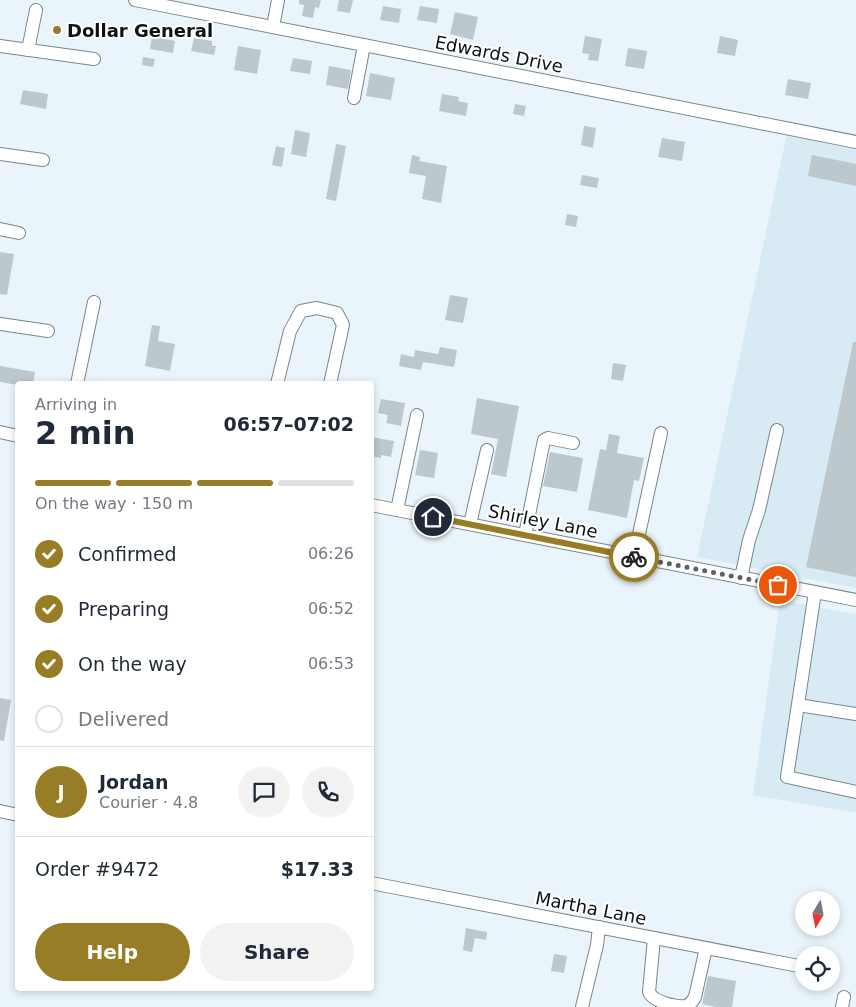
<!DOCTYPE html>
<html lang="en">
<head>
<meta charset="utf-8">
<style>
	body { margin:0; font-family:"DejaVu Sans",sans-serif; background:#f2f2f3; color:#1f2937; height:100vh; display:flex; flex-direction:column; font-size:19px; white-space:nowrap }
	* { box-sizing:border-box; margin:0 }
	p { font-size:16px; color:#747a83 }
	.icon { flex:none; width:28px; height:28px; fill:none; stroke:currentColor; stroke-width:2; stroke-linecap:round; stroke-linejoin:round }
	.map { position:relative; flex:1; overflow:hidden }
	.drawer { position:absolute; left:15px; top:381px; width:359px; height:610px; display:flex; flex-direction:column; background:#fff; border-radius:5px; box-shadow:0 2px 8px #0003 }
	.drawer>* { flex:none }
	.needle { width:32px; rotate:190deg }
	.controls { position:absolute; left:795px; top:891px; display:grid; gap:10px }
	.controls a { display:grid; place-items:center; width:45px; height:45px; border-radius:50%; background:#fff; box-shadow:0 2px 8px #0003; font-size:25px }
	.pin { position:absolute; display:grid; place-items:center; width:42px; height:42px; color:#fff; margin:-21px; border:2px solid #fff; border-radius:50%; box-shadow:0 1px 5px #0007 }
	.courier { position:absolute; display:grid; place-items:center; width:50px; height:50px; margin:-25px; border:4px solid #977d26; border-radius:50%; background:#fff; color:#222; box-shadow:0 1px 6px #0007 }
	.overview em { font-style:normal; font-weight:800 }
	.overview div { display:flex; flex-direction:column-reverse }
	.overview { display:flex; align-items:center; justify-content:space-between; height:85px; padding:0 20px }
	h1 { font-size:32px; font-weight:800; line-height:38px }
	.bar { display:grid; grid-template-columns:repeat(4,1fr); gap:8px 5px; align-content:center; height:60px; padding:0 20px }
	.bar i { height:6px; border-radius:4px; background:#e0e1e3 }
	.bar .selected { background:#977d26 }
	.bar p { grid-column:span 4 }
	.line { display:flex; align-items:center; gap:12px; padding:0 20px; border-top:1px solid #e0e1e3 }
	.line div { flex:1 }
	.round { display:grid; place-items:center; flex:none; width:52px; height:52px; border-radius:26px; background:#f2f2f3 }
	ol { padding:0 20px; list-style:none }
	li { display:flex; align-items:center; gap:15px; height:55px }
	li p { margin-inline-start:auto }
	li .icon { padding:5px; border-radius:50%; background:#977d26; color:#fff; stroke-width:4 }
	li:last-child { color:#747a83 }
	li i { width:28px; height:28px; border:2px solid #e0e1e3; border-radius:50% }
	.action { display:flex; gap:10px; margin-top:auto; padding:10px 20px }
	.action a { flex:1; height:58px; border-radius:30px; background:#977d26; color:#fff; font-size:20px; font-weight:800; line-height:58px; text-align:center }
	.action a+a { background:#f2f2f3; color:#1f2937 }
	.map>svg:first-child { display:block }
	.built { fill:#d8ebf5 }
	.building { fill:#bdc8cd }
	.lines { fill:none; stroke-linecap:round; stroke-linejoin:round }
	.minor-casing { stroke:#7b858a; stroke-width:14 }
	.minor { stroke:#fff; stroke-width:12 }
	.done { stroke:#5b6164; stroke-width:5; stroke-dasharray:0 9 }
	.route { stroke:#977d26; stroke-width:6 }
	.poi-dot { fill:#977d26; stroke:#fff; stroke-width:2 }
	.labels { text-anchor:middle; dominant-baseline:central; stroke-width:4; stroke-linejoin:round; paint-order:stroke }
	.poi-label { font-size:18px; font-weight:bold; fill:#0e1113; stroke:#fff; text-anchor:start }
	.street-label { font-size:18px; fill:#0e1113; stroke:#fff }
</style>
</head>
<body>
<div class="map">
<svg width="856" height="1007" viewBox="0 0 856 1007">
	<rect width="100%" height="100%" fill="#eaf5fb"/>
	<!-- built -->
	<g class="built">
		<polygon points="787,133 856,148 856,588 697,557"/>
		<polygon points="780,600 856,614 856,813 753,795"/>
	</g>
	<!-- building -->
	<g class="building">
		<polygon points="299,0 321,0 319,8 315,7 313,18 302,16 304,5 299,4"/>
		<polygon points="339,0 353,0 350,13 337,11"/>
		<polygon points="383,6 401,9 399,23 380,20"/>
		<polygon points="420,6 439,9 437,23 417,20"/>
		<polygon points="455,12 478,17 473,40 450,34"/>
		<polygon points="153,30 166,32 165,39 175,41 173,53 150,49"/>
		<polygon points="585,36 602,39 598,61 588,60 589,54 582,53"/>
		<polygon points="720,36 738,40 735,56 717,53"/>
		<polygon points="194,38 212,41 212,46 216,46 214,55 191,51"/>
		<polygon points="238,46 261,50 257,74 234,70"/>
		<polygon points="628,48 647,51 644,69 625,66"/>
		<polygon points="143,57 155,59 153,67 142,65"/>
		<polygon points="293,58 312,61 310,74 290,71"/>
		<polygon points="329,66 351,70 348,89 326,85"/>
		<polygon points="370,73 395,78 391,100 366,96"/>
		<polygon points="788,79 811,83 808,99 785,95"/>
		<polygon points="23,90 48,94 46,109 20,104"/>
		<polygon points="442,94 459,97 458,101 468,103 466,116 439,111"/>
		<polygon points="515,104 526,106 524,116 513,114"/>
		<polygon points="584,126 596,128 593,148 581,145"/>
		<polygon points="295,130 310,133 306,157 291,154"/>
		<polygon points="662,138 685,142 682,161 658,157"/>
		<polygon points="336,144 346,146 336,201 326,199"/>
		<polygon points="276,146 285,148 282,167 272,165"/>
		<polygon points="412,155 420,157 419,161 447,166 441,203 422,199 426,176 409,173"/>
		<polygon points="812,155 856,164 856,186 808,176"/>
		<polygon points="582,175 599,178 597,188 580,185"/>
		<polygon points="567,214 578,216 576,227 565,225"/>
		<polygon points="0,252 14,254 7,295 0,294"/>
		<polygon points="450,295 468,298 463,323 445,320"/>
		<polygon points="152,325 160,326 158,341 175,344 170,371 145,366"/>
		<polygon points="853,342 856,342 856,577 806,567"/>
		<polygon points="440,347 457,350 454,367 423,362 421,370 399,366 401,354 414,357 415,350 438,354"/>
		<polygon points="613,363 626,365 623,381 611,379"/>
		<polygon points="0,366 35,372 33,384 18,384 18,385 0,382"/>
		<polygon points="477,398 519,406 506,477 491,474 498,439 471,434"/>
		<polygon points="381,399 405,403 401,426 386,423 388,415 378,413"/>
		<polygon points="609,434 620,436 617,453 644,458 639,481 634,480 627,518 588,510 600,449 606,450"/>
		<polygon points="371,437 394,441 391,457 381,455 381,458 371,456"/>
		<polygon points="420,450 438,453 434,478 415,475"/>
		<polygon points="550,452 583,458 577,492 543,486"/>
		<polygon points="0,698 11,700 4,741 0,740"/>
		<polygon points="466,928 487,932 486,940 475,938 472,952 463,950"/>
		<polygon points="554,954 567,956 564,973 551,971"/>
		<polygon points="708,976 736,981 732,1007 716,1007 702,1004"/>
	</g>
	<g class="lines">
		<!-- minor casing -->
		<g class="minor-casing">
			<g id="minor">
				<polyline points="135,0 856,142"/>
				<polyline points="273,27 278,0"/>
				<polyline points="0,46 94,59"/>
				<polyline points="28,50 36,10"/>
				<polyline points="354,98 364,45"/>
				<polyline points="0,154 43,160"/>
				<polyline points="0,229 19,233"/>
				<polyline points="0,324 48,331"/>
				<polyline points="77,384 94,302"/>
				<polyline points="277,384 290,331 301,311 317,308 337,313 343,325 330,384"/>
				<polyline points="0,432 18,436"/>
				<polyline points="371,505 856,600"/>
				<polyline points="397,510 417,415"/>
				<polyline points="470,524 487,450"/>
				<polyline points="525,535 544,440 548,438 573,443"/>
				<polyline points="634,557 661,433"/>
				<polyline points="741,578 749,540 759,510 777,430"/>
				<polyline points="815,592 787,777 856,792"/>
				<polyline points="798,705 856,714"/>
				<polyline points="0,811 18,815"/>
				<polyline points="371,883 804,967"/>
				<path d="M654,938L649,992C653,1002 676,1007 686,1006C691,1004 693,1001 695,997L706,948"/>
				<polyline points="582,1007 597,945 599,927"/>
				<polyline points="842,1007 844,997"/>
			</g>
		</g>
		<!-- minor -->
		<use href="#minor" class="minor"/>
	</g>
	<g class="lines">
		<!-- done -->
		<polyline class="done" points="634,557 778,585"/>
		<!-- route -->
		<polyline class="route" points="433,517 634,557"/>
	</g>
	<!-- markers -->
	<circle class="poi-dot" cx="57" cy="30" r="5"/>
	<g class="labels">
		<!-- poi labels -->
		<g class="poi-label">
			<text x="67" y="30">Dollar General</text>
		</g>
		<!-- street labels -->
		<g class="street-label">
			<text transform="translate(499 54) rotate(11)">Edwards Drive</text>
			<text transform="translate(543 521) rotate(11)">Shirley Lane</text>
			<text transform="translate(591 908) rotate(11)">Martha Lane</text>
		</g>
	</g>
</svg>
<div class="controls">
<a><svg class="needle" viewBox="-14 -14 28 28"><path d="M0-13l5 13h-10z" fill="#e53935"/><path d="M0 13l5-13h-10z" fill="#747a83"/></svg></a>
<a><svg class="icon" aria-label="locate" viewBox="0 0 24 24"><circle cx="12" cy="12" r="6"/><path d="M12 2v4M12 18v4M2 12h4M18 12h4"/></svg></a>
</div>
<div class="pin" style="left:778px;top:585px;background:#ea580c"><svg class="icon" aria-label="bag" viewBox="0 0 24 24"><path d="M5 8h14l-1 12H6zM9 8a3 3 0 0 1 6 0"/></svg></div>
<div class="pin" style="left:433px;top:517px;background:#1f2937"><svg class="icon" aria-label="home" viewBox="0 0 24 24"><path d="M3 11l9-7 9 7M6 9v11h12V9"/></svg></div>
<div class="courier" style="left:634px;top:557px"><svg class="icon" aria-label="bike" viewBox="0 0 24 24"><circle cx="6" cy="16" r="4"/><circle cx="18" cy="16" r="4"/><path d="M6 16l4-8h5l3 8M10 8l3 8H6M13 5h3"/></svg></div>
<section class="drawer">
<div class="overview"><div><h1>2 min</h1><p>Arriving in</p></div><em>06:57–07:02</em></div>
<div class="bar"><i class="selected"></i><i class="selected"></i><i class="selected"></i><i></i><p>On the way · 150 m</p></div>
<ol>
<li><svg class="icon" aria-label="check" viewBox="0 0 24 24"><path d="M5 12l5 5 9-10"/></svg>Confirmed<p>06:26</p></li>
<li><svg class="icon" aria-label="check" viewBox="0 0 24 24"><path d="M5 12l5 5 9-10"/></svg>Preparing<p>06:52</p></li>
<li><svg class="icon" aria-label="check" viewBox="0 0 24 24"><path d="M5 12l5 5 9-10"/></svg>On the way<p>06:53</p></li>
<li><i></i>Delivered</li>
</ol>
<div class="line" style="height:90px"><b class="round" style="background:#977d26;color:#fff">J</b><div><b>Jordan</b><p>Courier · 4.8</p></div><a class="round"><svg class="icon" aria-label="chat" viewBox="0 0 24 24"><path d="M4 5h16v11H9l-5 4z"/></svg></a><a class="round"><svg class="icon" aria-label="phone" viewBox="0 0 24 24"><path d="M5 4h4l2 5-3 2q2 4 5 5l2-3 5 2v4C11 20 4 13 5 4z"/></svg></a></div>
<div class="line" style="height:65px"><div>Order #9472</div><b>$17.33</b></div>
<div class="action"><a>Help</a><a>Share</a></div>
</section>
</div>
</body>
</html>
